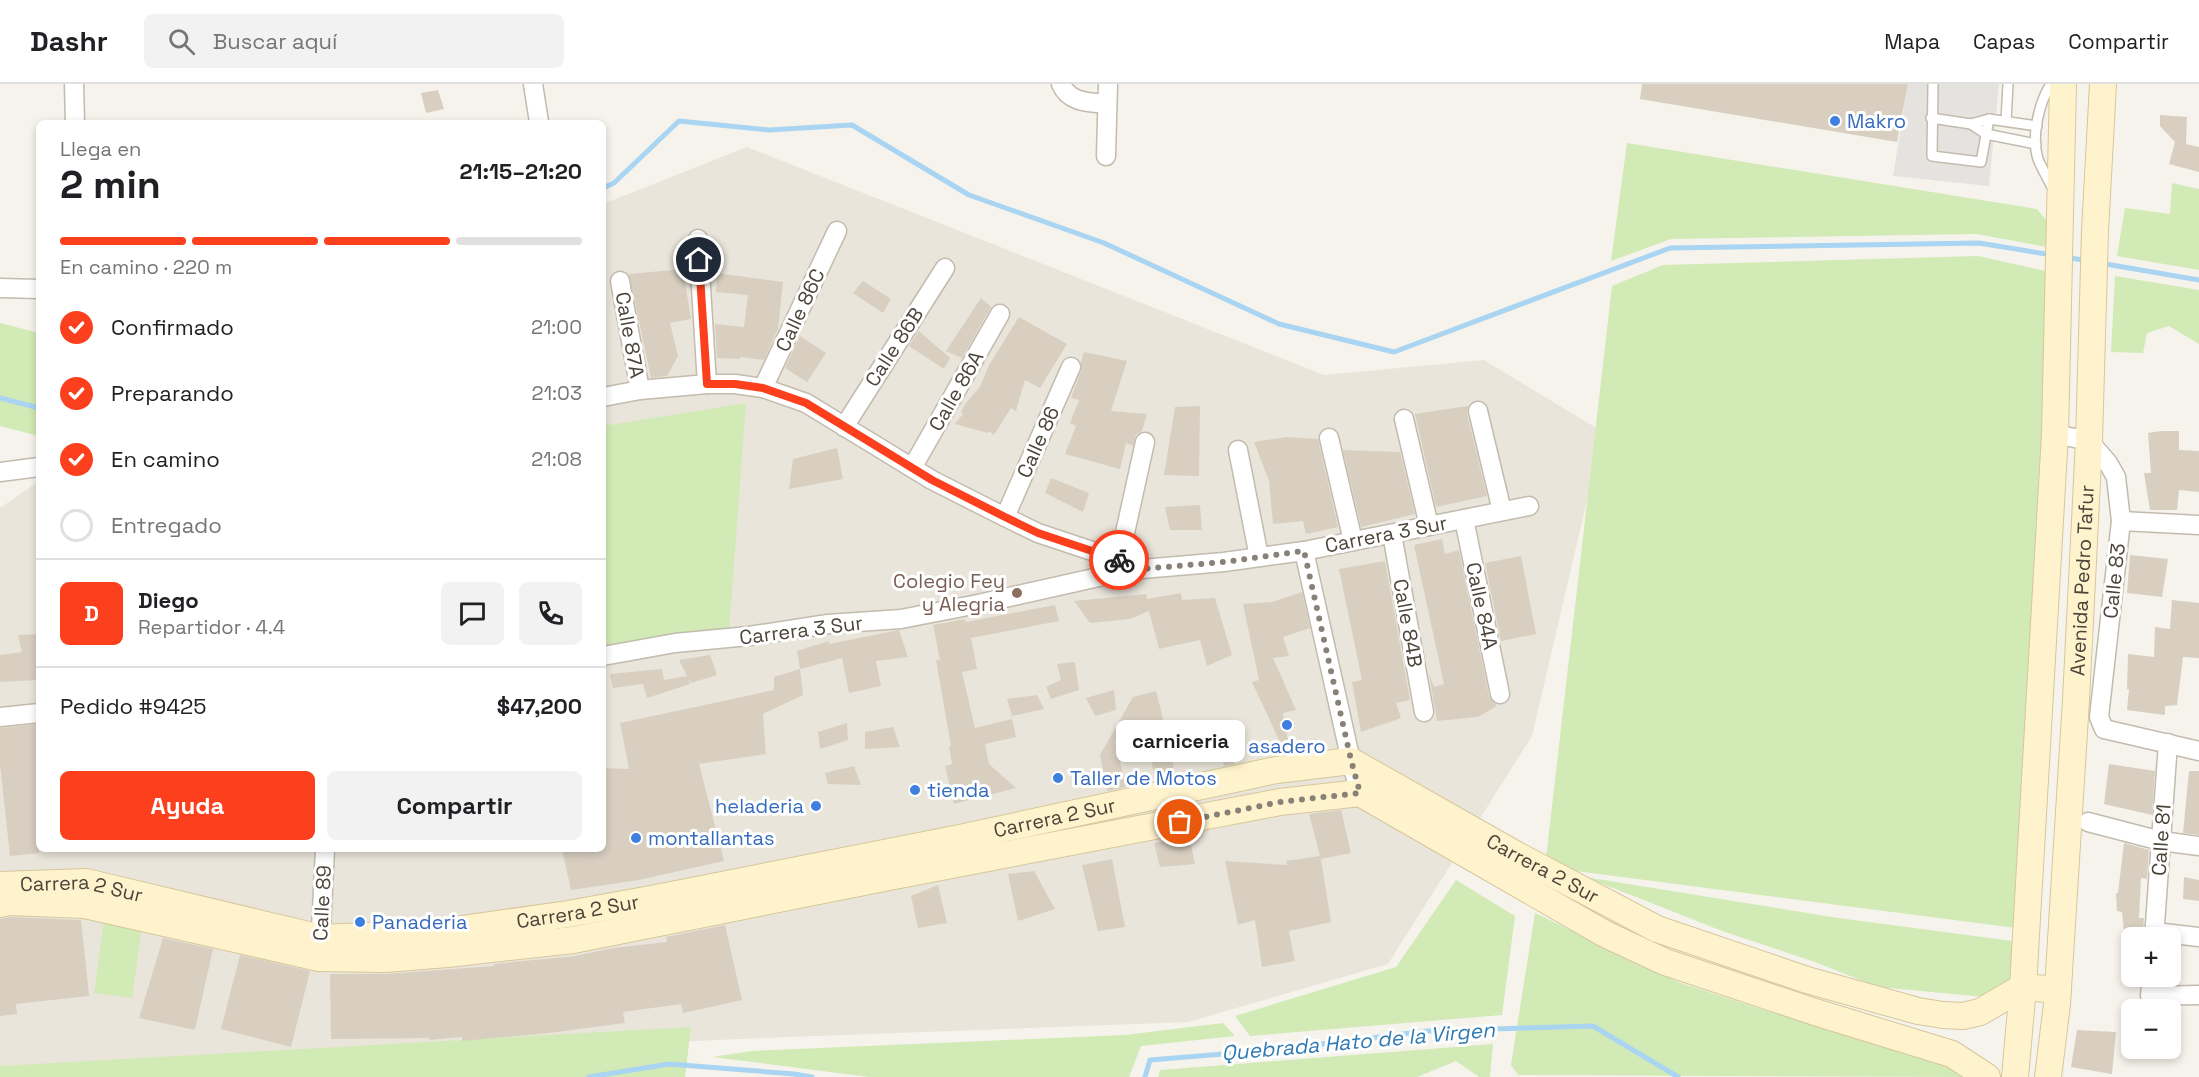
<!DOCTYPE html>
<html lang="es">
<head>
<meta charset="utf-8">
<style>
	body { margin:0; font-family:"Space Grotesk",sans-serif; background:#f2f2f2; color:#202124; height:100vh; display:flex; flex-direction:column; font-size:22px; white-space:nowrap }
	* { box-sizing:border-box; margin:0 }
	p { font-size:20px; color:#757577 }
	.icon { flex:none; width:33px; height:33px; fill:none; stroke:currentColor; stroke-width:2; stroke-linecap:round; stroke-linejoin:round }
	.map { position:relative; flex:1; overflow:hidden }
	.side { position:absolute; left:36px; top:36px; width:570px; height:732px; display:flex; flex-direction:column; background:#fff; border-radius:9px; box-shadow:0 3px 9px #0003 }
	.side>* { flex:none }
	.fabs { position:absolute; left:2121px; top:843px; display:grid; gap:12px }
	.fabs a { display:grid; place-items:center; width:60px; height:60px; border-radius:9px; background:#fff; box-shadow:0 3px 9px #0003; font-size:30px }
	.pin { position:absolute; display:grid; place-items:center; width:51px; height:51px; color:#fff; margin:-26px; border:3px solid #fff; border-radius:50%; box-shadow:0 2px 6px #0007 }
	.courier { position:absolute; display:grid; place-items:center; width:60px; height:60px; margin:-30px; border:4px solid #fc3f1d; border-radius:50%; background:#fff; color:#222; box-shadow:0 2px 8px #0007 }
	.bubble { position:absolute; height:42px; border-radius:9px; background:#fff; box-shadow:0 3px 9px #0003; font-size:20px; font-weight:800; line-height:42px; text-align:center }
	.summary em { font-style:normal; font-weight:800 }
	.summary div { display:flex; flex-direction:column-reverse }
	.summary { display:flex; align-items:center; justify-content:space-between; height:102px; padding:0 24px }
	h1 { font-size:39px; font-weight:800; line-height:45px }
	.bar { display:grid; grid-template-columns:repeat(4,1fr); gap:9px 6px; align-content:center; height:72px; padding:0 24px }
	.bar i { height:8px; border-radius:4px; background:#e0e0e0 }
	.bar .selected { background:#fc3f1d }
	.bar p { grid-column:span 4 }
	.line { display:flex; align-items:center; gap:15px; padding:0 24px; border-top:2px solid #e0e0e0 }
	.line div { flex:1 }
	.round { display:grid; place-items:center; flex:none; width:63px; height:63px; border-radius:9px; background:#f2f2f2 }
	ol { padding:0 24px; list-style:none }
	li { display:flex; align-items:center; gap:18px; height:66px }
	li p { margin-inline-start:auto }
	li .icon { padding:6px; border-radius:50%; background:#fc3f1d; color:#fff; stroke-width:4 }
	li:last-child { color:#757577 }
	li i { width:33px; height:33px; border:3px solid #e0e0e0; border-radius:50% }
	.primary-button { display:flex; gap:12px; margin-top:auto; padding:12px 24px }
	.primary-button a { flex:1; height:69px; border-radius:9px; background:#fc3f1d; color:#fff; font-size:24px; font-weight:800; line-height:69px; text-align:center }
	.primary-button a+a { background:#f2f2f2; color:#202124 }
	header { display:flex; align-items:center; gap:36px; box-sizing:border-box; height:84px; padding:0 30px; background:#fff; border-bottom:2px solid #e0e0e0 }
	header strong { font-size:28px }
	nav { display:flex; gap:33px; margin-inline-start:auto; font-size:21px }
	.search { width:420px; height:54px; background:#f2f2f2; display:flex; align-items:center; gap:15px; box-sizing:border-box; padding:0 21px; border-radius:9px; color:#757577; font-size:22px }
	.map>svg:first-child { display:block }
	.residential { fill:#eae5da }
	.green { fill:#d2eab5 }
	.parking { fill:#e5e3e0 }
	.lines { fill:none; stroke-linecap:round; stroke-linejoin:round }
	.stream { stroke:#a9d4f2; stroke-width:5 }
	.building { fill:#d8cfc1 }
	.lane-casing { stroke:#c2bbae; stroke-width:12 }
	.street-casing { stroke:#c2bbae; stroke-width:21 }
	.secondary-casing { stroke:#d6c79b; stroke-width:28 }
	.lane { stroke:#fff; stroke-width:9 }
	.street { stroke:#fff; stroke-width:18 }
	.secondary { stroke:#fff3cd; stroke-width:26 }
	.done { stroke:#878178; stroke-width:6; stroke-dasharray:0 10.8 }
	.route { stroke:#fc3f1d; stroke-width:8 }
	.shop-dot { fill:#3f7fe0; stroke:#fff; stroke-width:2 }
	.education-dot { fill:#8d6e63; stroke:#fff; stroke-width:2 }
	.labels { text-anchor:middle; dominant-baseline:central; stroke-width:6; stroke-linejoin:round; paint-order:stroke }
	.shop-label { font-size:20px; fill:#366cbe; stroke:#fff; text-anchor:start }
	.street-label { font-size:20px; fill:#4b4439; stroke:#fff }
	.education-label { font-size:20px; fill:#785e54; stroke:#fff; text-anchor:end }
	.water-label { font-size:21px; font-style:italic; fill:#2e7ab2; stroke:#fff }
</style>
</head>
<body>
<header>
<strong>Dashr</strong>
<div class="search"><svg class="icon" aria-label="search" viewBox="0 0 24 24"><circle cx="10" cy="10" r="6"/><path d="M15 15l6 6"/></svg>Buscar aquí</div>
<nav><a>Mapa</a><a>Capas</a><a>Compartir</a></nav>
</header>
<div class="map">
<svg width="2199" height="993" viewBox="0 0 2199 993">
	<rect width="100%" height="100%" fill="#f6f3ec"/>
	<!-- residential -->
	<polygon class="residential" points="747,63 1324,291 1484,276 1603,348 1532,652 1388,880 1188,938 738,955 0,990 0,424 39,397 39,765 603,765 603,120"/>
	<!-- green -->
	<g class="green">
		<polygon points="1627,59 2037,125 2048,138 2047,163 1976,150 1671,155 1611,177"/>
		<polygon points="2172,99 2199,105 2199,186 2117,172 2125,124 2170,130"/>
		<polygon points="1978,172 2050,188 2016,844 1545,783 1612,202 1663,181"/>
		<polygon points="2115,192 2199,206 2199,260 2169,242 2147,249 2143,269 2111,268"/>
		<polygon points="0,239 39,249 39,352 0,342"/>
		<polygon points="746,319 729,547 603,569 603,342"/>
		<polygon points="1585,793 1838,834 2020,858 2018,889 1985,913 1878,903 1815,878 1725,848"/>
		<polygon points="1456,796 1515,832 1502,931 1250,952 1235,932 1396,883"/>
		<polygon points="1535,829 1678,898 1767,927 1931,975 1966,993 1518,991 1511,981"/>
		<polygon points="104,837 142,843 132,914 94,909"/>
		<polygon points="1223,939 1235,952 1141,962 1129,993 869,993 712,973 752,967 1125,951"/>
		<polygon points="691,943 685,993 0,993 0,982"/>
		<polygon points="1493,960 1490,993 1479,993 1456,977 1417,993 1158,993 1160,986"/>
	</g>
	<!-- parking -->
	<polygon class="parking" points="1908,0 1999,0 1989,102 1893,92"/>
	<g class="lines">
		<!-- stream -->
		<g class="stream">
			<polyline points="603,104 614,99 679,37 769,46 852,41 969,111 1104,159 1279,240 1394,268 1670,164 1979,159 2052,171"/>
			<polyline points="2065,173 2088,177"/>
			<polyline points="2100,179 2199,196"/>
			<polyline points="0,314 39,324"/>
			<polyline points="589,993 669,980 794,990 812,993"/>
			<polyline points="1145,993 1150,976 1273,966 1427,947 1593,942 1678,993"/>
		</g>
	</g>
	<!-- building -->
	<g class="building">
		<polygon points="1642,0 1908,0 1897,58 1640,15"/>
		<polygon points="438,6 444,25 426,29 421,9"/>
		<polygon points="2160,31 2187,33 2186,60 2199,63 2199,88 2169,80 2175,58 2160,42"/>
		<polygon points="683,185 691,235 670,239 678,272 667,292 651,294 629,190"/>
		<polygon points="717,189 783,198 778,245 764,276 740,273 740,275 717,274 715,240 744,243 748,211 716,208"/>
		<polygon points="863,197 891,215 883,229 853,209"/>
		<polygon points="981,214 991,223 962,274 946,267"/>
		<polygon points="1019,233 1067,260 1040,304 1025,296 1016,327 1011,324 994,351 989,347 988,349 955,340 963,330 961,328 965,320 980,303 989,281"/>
		<polygon points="919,247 950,274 944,285 909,262"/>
		<polygon points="800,252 826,269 807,298 785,284"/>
		<polygon points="1084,268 1127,277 1111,327 1147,330 1142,347 1136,351 1133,362 1126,359 1120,385 1065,370 1076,342 1070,339 1079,316 1071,314 1081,287 1081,278"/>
		<polygon points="1200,322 1199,392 1164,391 1175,323"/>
		<polygon points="1468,322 1467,330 1487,412 1436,423 1415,330"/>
		<polygon points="2161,347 2179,347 2179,366 2199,367 2199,408 2179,406 2177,426 2150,426 2144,389 2151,389 2148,349"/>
		<polygon points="1287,353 1318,355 1338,443 1306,450 1303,437 1273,440 1269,397 1254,358"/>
		<polygon points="837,364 843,395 789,405 793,375"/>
		<polygon points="1343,366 1400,368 1415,430 1361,443"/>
		<polygon points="1051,394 1089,409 1083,428 1045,409"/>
		<polygon points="1200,421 1202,446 1170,446 1165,423"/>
		<polygon points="1442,455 1445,470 1459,466 1489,612 1497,622 1478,633 1437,637 1429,590 1434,603 1444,600 1414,461"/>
		<polygon points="2130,471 2168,475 2162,513 2127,509"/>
		<polygon points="1521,472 1536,550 1501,557 1485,479"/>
		<polygon points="1385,477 1410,616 1396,619 1401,634 1361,648 1352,598 1362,596 1339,485"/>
		<polygon points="1302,508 1310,544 1283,553 1289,572 1273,574 1296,626 1283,629 1290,668 1285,669 1252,598 1259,596 1243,520 1272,518"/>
		<polygon points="1181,509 1182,516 1215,514 1232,571 1207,582 1200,556 1159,565 1149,527 1130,535 1090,539 1074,517 1146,510 1147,515"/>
		<polygon points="2172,516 2199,519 2199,574 2183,573 2177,621 2165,622 2165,631 2127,626 2129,605 2127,605 2128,570 2154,573 2155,543 2170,545"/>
		<polygon points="1055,521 1059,537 971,554 977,585 962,588 975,644 1012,635 1016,653 985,660 989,680 1016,704 954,720 945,682 952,680 949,662 951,662 936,576 940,576 933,541 965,535 966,538"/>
		<polygon points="899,546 908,573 876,577 881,602 849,609 842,574 800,585 797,567 829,557 829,560"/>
		<polygon points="39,550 39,596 0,598 0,571 22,568 18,551"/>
		<polygon points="710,571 717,591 691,599 688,593 690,600 647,614 643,600 613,604 610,590 662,585 664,596 687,592 679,576"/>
		<polygon points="1075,578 1079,606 1051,615 1046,603 1061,596 1057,580"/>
		<polygon points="800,585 803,611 763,630 766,670 699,680 724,777 639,796 571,806 562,765 603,765 603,684 629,685 620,639 774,606 774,593"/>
		<polygon points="1114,606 1116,626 1095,632 1086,614"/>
		<polygon points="1156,607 1169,658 1175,692 1156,697 1145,652 1115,657 1126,703 1107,707 1100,671 1133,613"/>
		<polygon points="1037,611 1044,625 1012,632 1007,615"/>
		<polygon points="847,639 848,656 820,665 818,648"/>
		<polygon points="39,640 39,769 10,772 0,680 0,644"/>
		<polygon points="893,643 900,663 865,665 865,648"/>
		<polygon points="1229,652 1234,680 1224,682 1215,654"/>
		<polygon points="2109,680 2155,687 2152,731 2104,720"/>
		<polygon points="854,682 861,701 828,700 825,689"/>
		<polygon points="2189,687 2199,687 2199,751 2183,749"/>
		<polygon points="1341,726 1351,769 1321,775 1331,838 1289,847 1295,877 1262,883 1255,836 1238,841 1225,777 1287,781 1286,777 1320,772 1309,730"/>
		<polygon points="1189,752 1195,780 1160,783 1154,759"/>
		<polygon points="2124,759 2149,766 2147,795 2141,794 2139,834 2144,834 2143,850 2124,847 2122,828 2117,827 2116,809 2118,809"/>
		<polygon points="1112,775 1125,843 1098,847 1082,781"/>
		<polygon points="1034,787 1055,825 1018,837 1008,790"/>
		<polygon points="2184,793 2199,796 2199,817 2183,815"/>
		<polygon points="938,801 947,839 918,844 911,812"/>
		<polygon points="11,833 81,836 89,912 16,920 17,930 0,932 0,835"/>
		<polygon points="725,841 742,916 683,929 681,920 623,928 625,939 549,949 462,957 462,953 429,956 429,954 331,955 330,890 386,890 494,882 494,880 575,872 613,864 667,858 666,853"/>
		<polygon points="163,854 213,865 195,946 139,934"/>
		<polygon points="240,871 310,887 291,963 221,945"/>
		<polygon points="2077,946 2116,948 2112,990 2071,983"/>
	</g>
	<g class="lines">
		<!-- lane casing -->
		<g class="lane-casing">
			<g id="lane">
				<polyline points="1933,0 1932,72 1981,78 1989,35"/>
				<path d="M2051,0C2039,18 2031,53 2038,75C2042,85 2048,95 2053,105"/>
				<polyline points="1931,34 1971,40 1989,35 2037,42"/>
				<polyline points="2006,37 2008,0"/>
				<polyline points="1971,40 1986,50 2036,60"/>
			</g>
		</g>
		<!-- street casing -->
		<g class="street-casing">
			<g id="street">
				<polyline points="74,0 75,39"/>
				<polyline points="533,0 539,38"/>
				<path d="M1061,0C1069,19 1089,18 1107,20"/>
				<polyline points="1106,72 1108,0"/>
				<polyline points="698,155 707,300"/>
				<polyline points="620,197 640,306"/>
				<polyline points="0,204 39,205"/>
				<polyline points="763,304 837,147"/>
				<polyline points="603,313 640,306 707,300 735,300 763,304 806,319 932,396 1005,433 1038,449 1119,476 1130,486"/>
				<polyline points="1478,327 1502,427"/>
				<polyline points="1404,335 1429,442"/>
				<polyline points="844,343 945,184"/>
				<polyline points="2055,350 2089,357 2108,379 2116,393 2121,437 2099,633 2104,645 2199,667"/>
				<polyline points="1329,354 1353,457"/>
				<polyline points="1238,366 1259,473"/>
				<polyline points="912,384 1000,230"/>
				<polyline points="0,388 39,383"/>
				<polyline points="1005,433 1071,283"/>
				<polyline points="1464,435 1500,610"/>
				<polyline points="2121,437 2199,441"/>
				<polyline points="1392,450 1424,628"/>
				<polyline points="1304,467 1351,677 1360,709"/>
				<polyline points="1119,476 1145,358"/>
				<polyline points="603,572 675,559 749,552 828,540 901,535 978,520 1130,486 1224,478 1304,467 1529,422"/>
				<polyline points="0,633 39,629"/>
				<polyline points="2088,738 2161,757 2199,762"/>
				<polyline points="2155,848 2199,853"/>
				<polyline points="2154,854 2168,659"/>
				<polyline points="320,865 325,765"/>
				<polyline points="2152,892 2150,912 2199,911"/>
			</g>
		</g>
		<!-- secondary casing -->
		<g class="secondary-casing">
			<g id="secondary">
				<path id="s1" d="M0,801L86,798L321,854L434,849L568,830L651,815L955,755L1276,686L1351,677L1515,770L1657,845L1807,896L1918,927L1943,931L1963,932L1980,928L2023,903L2058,906"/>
				<polyline points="0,820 10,818 85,821 319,874 385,875 447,870 573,856 894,792 1280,718 1360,709 1605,850 1665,878 1815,928 1952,970 1987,993"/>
				<polyline points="2015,993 2023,903 2055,350 2063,0"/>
				<path id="s2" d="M2048,993L2057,920L2076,616L2089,357L2095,147L2103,0"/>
			</g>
		</g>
		<!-- lane -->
		<use href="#lane" class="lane"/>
		<!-- street -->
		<use href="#street" class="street"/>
		<!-- secondary -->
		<use href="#secondary" class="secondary"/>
	</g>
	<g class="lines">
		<!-- done -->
		<polyline class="done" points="1119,476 1130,486 1224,478 1304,467 1351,676 1360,709 1280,718 1180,738"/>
		<!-- route -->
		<polyline class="route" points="699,176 707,300 735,300 763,304 806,319 932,396 1005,433 1038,449 1119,476"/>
	</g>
	<!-- markers -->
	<g class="shop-dot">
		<circle cx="1835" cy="37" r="6"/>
		<circle cx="1287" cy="641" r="6"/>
		<circle cx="1058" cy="694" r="6"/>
		<circle cx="915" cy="706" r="6"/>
		<circle cx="816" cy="722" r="6"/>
		<circle cx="636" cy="754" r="6"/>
		<circle cx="360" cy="838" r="6"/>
	</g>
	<circle class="education-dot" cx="1017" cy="509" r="6"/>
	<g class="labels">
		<!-- shop labels -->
		<g class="shop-label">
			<text x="1847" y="37">Makro</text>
			<text x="1287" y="662" text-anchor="middle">asadero</text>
			<text x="1070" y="694">Taller de Motos</text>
			<text x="927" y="706">tienda</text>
			<text x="804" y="722" text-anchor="end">heladeria</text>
			<text x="648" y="754">montallantas</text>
			<text x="372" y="838">Panaderia</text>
		</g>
		<!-- street labels -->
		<g class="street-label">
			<text transform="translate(800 226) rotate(-65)">Calle 86C</text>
			<text transform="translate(630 251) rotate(80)">Calle 87A</text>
			<text transform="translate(894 263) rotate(-57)">Calle 86B</text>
			<text transform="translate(956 307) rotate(-60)">Calle 86A</text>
			<text transform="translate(1038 358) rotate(-66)">Calle 86</text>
			<text transform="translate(1386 450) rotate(-11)">Carrera 3 Sur</text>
			<text stroke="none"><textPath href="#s2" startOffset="498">Avenida Pedro Tafur</textPath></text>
			<text transform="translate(2114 497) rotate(-84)">Calle 83</text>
			<text transform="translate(1482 522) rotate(78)">Calle 84A</text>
			<text transform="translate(1408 539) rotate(80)">Calle 84B</text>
			<text transform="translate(801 546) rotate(-7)">Carrera 3 Sur</text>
			<text stroke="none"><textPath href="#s1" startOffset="1072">Carrera 2 Sur</textPath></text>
			<text transform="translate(2161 756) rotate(-86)">Calle 81</text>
			<text stroke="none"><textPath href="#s1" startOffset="1594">Carrera 2 Sur</textPath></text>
			<text stroke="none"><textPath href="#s1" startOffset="82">Carrera 2 Sur</textPath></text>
			<text transform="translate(322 819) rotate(-87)">Calle 89</text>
			<text stroke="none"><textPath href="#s1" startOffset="586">Carrera 2 Sur</textPath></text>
		</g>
		<!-- education labels -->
		<g class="education-label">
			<text x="1005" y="497">Colegio Fey<tspan x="1005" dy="23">y Alegria</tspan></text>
		</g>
		<!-- water labels -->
		<g class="water-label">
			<text transform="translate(1358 957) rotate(-5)">Quebrada Hato de la Virgen</text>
		</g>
	</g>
</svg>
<div class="fabs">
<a>+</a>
<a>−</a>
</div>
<div class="pin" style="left:1180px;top:738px;background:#ea580c"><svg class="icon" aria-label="bag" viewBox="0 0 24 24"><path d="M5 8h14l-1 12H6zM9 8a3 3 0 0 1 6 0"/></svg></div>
<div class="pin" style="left:699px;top:176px;background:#1f2937"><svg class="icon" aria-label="home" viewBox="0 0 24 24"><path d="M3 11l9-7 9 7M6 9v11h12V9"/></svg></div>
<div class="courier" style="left:1119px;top:476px"><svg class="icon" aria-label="bike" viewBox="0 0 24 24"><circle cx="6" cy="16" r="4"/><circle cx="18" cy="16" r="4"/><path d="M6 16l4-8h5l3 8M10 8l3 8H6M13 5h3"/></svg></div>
<div class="bubble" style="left:1116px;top:636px;width:129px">carniceria</div>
<section class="side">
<div class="summary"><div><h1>2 min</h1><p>Llega en</p></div><em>21:15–21:20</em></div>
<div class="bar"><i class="selected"></i><i class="selected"></i><i class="selected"></i><i></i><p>En camino · 220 m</p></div>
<ol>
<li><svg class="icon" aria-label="check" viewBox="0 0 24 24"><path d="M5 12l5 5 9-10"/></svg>Confirmado<p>21:00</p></li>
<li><svg class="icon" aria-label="check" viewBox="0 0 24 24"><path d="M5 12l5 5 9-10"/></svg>Preparando<p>21:03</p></li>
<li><svg class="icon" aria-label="check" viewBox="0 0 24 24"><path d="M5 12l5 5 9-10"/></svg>En camino<p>21:08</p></li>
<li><i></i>Entregado</li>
</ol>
<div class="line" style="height:108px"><b class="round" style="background:#fc3f1d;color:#fff">D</b><div><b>Diego</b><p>Repartidor · 4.4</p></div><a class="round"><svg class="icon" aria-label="chat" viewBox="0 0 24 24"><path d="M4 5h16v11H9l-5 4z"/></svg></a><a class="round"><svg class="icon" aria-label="phone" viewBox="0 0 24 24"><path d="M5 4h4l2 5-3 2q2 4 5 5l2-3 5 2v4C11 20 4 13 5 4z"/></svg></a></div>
<div class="line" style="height:78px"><div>Pedido #9425</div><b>$47,200</b></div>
<div class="primary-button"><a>Ayuda</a><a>Compartir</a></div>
</section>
</div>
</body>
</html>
